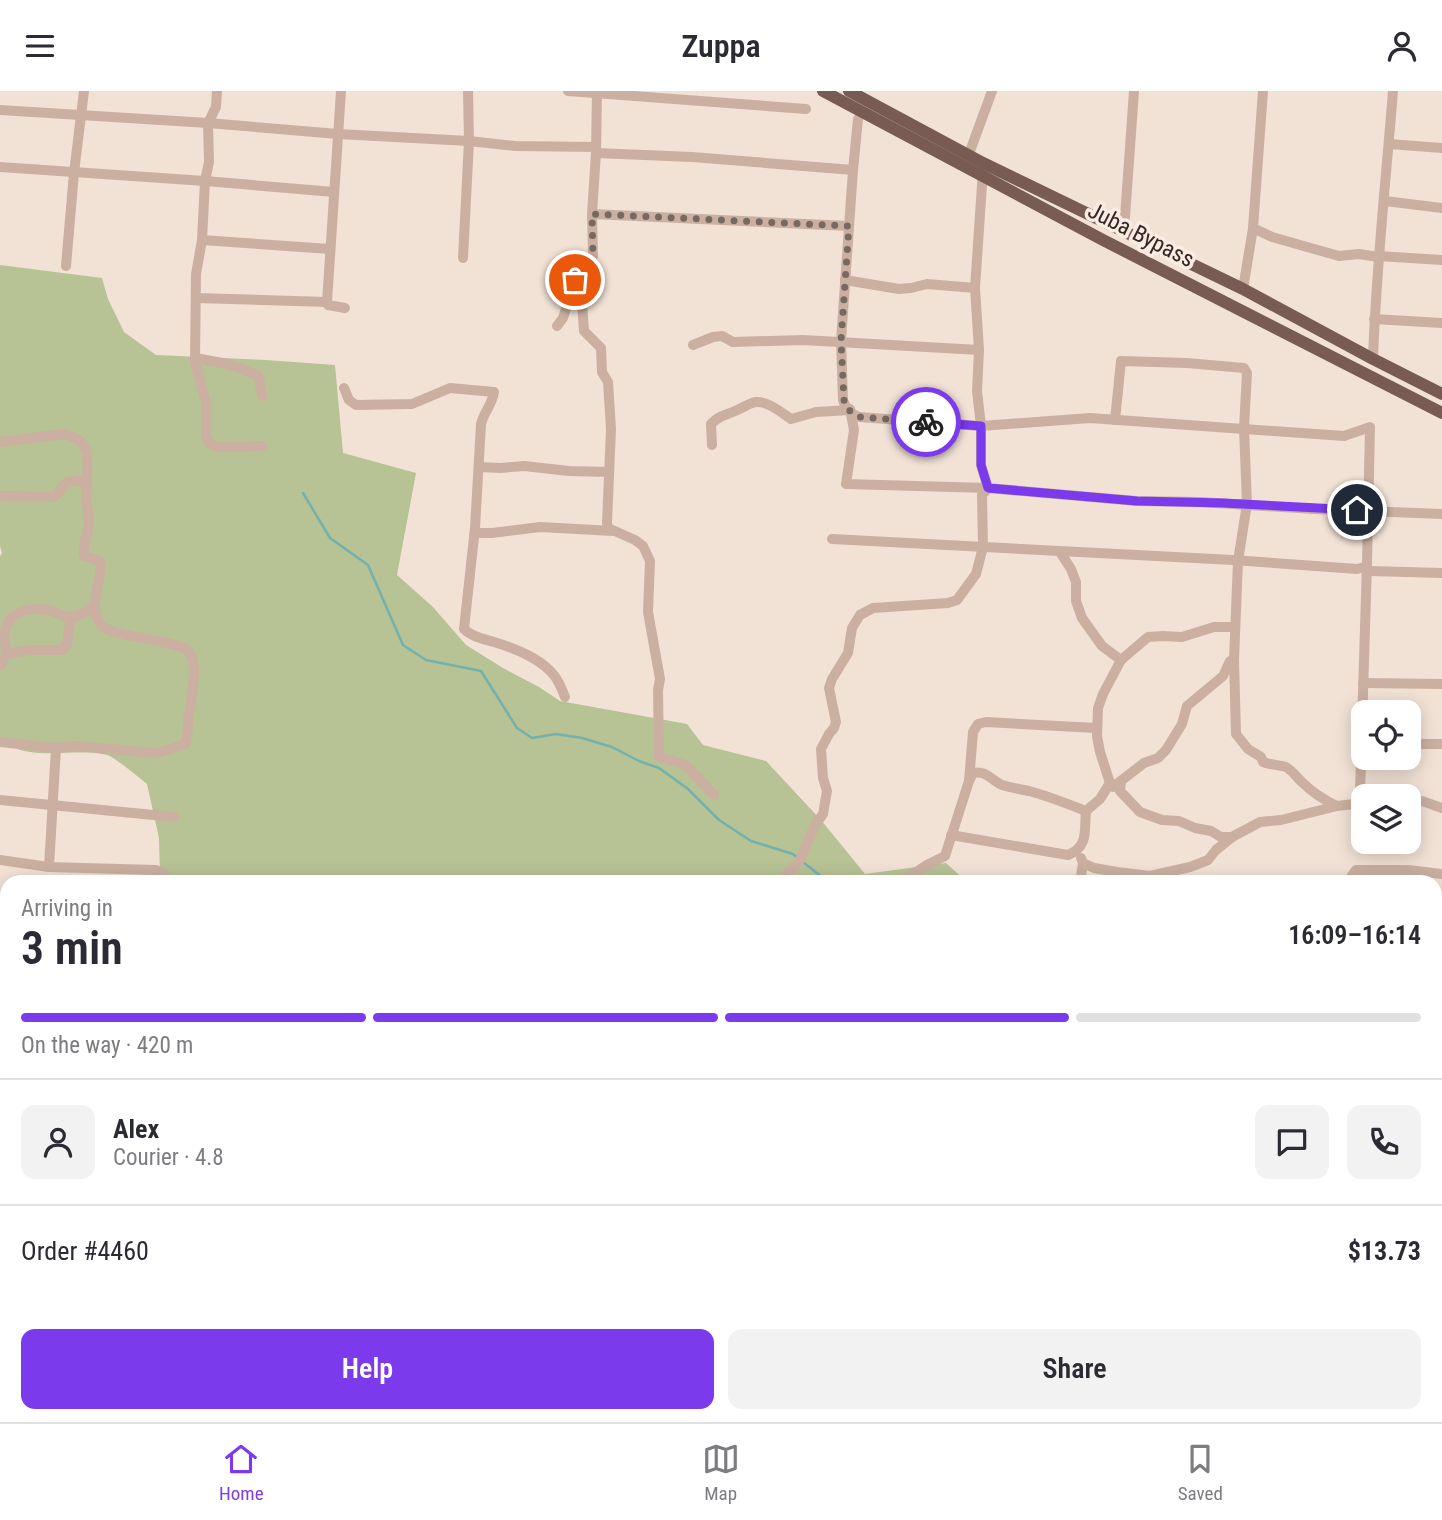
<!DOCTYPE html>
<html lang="en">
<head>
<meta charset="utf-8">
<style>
	body { margin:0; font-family:"Roboto Condensed",sans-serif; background:#f2f2f3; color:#2b2b33; height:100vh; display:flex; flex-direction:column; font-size:26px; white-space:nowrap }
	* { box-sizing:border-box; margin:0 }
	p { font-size:23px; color:#7c7c81 }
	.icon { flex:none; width:38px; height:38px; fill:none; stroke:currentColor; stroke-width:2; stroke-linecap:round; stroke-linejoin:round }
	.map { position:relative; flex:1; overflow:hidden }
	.drawer { position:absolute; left:0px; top:784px; width:1442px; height:548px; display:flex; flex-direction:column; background:#fff; border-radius:21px 21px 0 0; box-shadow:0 4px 18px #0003 }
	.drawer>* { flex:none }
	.controls { position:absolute; left:1351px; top:609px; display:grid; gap:14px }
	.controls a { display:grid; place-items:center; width:70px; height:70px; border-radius:14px; background:#fff; box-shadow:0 4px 18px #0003; font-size:35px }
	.pin { position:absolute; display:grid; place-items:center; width:60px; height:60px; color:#fff; margin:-30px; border:4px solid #fff; border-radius:50%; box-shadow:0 2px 7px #0007 }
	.courier { position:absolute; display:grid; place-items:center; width:70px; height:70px; margin:-35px; border:5px solid #7c3aed; border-radius:50%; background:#fff; color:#222; box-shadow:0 2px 9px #0007 }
	.head em { font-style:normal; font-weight:600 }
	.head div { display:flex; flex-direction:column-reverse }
	.head { display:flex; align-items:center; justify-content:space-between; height:119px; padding:0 21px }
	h1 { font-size:46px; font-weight:600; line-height:52px }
	.bar { display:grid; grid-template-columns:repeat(4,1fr); gap:10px 7px; align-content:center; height:84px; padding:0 21px }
	.bar i { height:9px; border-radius:5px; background:#e1e1e2 }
	.bar .current { background:#7c3aed }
	.bar p { grid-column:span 4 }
	.line { display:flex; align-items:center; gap:18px; padding:0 21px; border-top:2px solid #e1e1e2 }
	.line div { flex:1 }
	.round { display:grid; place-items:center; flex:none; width:74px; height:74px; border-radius:14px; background:#f2f2f3 }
	.primary-button { display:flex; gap:14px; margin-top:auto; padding:14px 21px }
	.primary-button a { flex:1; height:80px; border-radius:14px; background:#7c3aed; color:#fff; font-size:28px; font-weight:600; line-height:80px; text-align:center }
	.primary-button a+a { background:#f2f2f3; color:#2b2b33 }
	header { display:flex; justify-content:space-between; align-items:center; height:91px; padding:0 21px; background:#fff; font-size:32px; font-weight:600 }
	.tabs { display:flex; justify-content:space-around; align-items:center; height:98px; border-top:2px solid #e1e1e2; background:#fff; font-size:19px; color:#7c7c81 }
	.tabs a { display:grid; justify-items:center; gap:4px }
	.tabs .current { color:#7c3aed }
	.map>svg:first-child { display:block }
	.green { fill:#b7c295 }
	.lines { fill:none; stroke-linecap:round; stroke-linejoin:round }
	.stream { stroke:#73b1ad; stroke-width:2.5 }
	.minor { stroke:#cbb0a1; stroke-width:10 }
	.major { stroke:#785c54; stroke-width:12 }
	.done { stroke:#766962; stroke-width:7; stroke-dasharray:0 12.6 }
	.route { stroke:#7c3aed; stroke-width:9 }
	.labels { text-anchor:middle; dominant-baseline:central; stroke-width:7; stroke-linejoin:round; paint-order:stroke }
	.street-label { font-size:23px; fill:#342824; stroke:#faece2 }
</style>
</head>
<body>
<header><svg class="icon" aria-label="menu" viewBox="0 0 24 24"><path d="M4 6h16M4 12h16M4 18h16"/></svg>Zuppa<svg class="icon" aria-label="person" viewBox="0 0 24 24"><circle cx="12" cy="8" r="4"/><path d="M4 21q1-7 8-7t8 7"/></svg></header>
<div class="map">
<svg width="1442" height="1331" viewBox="0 0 1442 1331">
	<rect width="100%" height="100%" fill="#f2e2d6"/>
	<!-- green -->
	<g class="green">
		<path d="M0,174L102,187L108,208L124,241L156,264L266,269L335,274L343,362L416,382L397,484L433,516L466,554L503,577L539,596L560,610L687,633L703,654L766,670L821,729L865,783L946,772L967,791H163L160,785L159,747L147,693C138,686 116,667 107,664C76,656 23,673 0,647V465L2,462L0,455Z"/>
		<polygon points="86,1325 240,1325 255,1331 84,1331"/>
		<polygon points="410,1325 1012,1325 1013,1331 399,1331"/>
	</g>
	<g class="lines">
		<!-- stream -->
		<g class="stream">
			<polyline points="303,402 330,447 368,474 403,554 426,569 481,580 517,637 532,647 556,643 582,647 612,656 639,670 659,677 688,698 719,729 751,750 793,763 828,791"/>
			<polyline points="1435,1025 1442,1027"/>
		</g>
		<!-- minor -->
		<g class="minor">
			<polyline points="217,0 216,16 208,32 209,71 205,90 202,149 196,183 195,271 206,312 206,344 208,351 215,356 262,355"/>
			<polyline points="341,0 327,211 328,214 345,217"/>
			<polyline points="568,0 806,18"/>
			<polyline points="0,19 208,32 338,43 469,50 515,55 596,56"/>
			<polyline points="1389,53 1442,57"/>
			<polyline points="596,62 692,66 853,79"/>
			<polyline points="969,63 992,0"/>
			<polyline points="0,76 205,90 334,101"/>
			<polyline points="1385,110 1442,117"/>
			<polyline points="592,123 849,135"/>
			<polyline points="1253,137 1272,146 1339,165 1359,163 1378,166"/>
			<polyline points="1124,140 1134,0"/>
			<polyline points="202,149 330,158"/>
			<polyline points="1378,165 1442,169"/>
			<polyline points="463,167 469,50 468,0"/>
			<polyline points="66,175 74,82 84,0"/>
			<polyline points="575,189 582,212 584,240 601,257 602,281 608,291 611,338 607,432 608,437 635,449 643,455 650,470 648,521 660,588 658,599 659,666 686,674 714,704"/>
			<polyline points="845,189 899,198 911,197 927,193 975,197"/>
			<polyline points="1243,198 1253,137 1263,0"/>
			<polyline points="196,207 327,211"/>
			<polyline points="1374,228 1442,232"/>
			<polyline points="557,235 563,227 575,189 593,165 592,123 596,62 597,0"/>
			<polyline points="693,254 713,246 722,245 733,251 803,249 979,259"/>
			<polyline points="195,267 228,273 257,284 259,287 262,305"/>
			<path d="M1373,268C1376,178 1386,89 1393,0"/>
			<path d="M344,297L349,309L356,314L412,313L450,297L494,301C492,314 484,321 481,333L475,437L464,538C472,546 484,548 494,551C514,557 538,566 552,582C558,588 562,598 565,606"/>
			<polyline points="850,318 854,339 846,393 988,397 1137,410 1200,411 1314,418 1442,423"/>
			<path d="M1115,329L1121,270L1187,272L1244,277L1247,282L1244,337L1247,413L1238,470L1234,569L1236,643L1248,658L1261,666L1263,671C1271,674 1280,674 1286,676C1293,680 1297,687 1303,692C1313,702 1324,709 1337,715"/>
			<path d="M0,351L64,343C69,345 76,346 80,350C92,360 86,390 86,404C86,414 89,423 89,432C88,444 82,454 84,465L98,469L101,472C101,490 89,515 99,531C101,536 107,538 112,540C128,547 182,550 190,562C197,574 193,592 192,605C191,614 188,623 188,632C187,639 188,646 185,653C174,656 165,661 154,662L76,655L56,657L49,776"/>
			<path d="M712,354L711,333C718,325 726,324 735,320C743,317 749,312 756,311C768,310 782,322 791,328L816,321L850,319"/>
			<polyline points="479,376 500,377 524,375 569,380 609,381"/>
			<path d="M0,405L54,406C60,402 60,398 65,393C70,388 80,390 87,391"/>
			<polyline points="475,442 492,442 540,436 613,440"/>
			<path d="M832,448L1233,469L1357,478L1365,476L1367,472L1370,336L1344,345L1090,327L981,335L859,326C850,322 846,318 843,309L841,250L853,79L858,28"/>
			<polyline points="1060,461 1071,478 1076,491 1076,510 1082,527 1102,555 1121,569"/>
			<polyline points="1370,480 1442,482"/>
			<path d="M6,563C6,556 4,548 5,541C9,517 36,515 55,521C60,523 65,526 71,526C80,526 89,519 95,512"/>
			<polyline points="1234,569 1230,570 1223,585 1187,615 1182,633 1166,659 1158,667 1144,672 1113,696 1110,692 1100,661 1097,645 1098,617 1103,603 1121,569 1148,546 1163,545 1182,546 1214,536 1235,536"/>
			<polyline points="0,575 6,563 29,559 63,559 67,553 71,526"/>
			<polyline points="1363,592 1442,593"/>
			<polyline points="0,651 56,657"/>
			<polyline points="1409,653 1442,653"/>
			<polyline points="969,690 973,641 978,633 986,631 1096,637"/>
			<polyline points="1121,691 1120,700 1140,721 1162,729 1179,730 1195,737 1211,740 1221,746 1232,746"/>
			<polyline points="1360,700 1367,472"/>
			<polyline points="1409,707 1422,710 1442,717"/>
			<polyline points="0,709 174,726"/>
			<path d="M951,744L1068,764C1089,756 1084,739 1086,720L1100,708L1110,692"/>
			<polyline points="0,769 49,776 156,779 164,783 171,791"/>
			<polyline points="1083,772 1094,777 1117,781 1150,785 1190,776 1208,769 1216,759 1232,746 1260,731 1281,729 1337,715 1363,712"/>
			<polyline points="773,791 784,786 800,769 815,734 823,723 827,700 823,687 821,658 829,643 834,637 836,631 829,597 832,588 848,562 852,537 860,524 873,517 948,512 957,509 976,483 983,456 982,404 988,397 981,374 981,335 977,300 979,259 975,197 983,79"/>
			<path d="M901,791L927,774L945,765L969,690L973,682C986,679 991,689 1002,694C1011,697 1020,698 1029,700C1048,705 1068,713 1086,720"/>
			<polyline points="1080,791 1083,772 1081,767"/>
			<polyline points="1351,791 1351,786 1356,779 1408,779 1442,783"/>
			<polyline points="0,832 7,831"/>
			<polyline points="1435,838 1442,838"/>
			<polyline points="0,877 7,868"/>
			<polyline points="1435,895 1442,895"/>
			<polyline points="0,937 7,937"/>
			<polyline points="1435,954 1442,955"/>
			<polyline points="0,995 7,995"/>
			<polyline points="0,1056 7,1056"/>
			<polyline points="0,1113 7,1113"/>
			<polyline points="1435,1151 1442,1154"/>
			<polyline points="0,1249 7,1254"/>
			<polyline points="1435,1300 1442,1299"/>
			<polyline points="0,1302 7,1302"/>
			<polyline points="183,1325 196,1331"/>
			<polyline points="514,1325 518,1331"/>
			<polyline points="842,1325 844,1331"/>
			<polyline points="1052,1325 1053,1331"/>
			<polyline points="1201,1325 1201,1331"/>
			<polyline points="1325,1325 1325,1331"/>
			<polyline points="23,1331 23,1325"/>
			<polyline points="58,1331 58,1325"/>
			<polyline points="253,1331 261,1325"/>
			<polyline points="377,1331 380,1325"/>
			<polyline points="1006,1331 1010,1325"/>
		</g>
		<!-- major -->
		<g class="major">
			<polyline points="823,0 1103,149 1442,322"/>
			<polyline points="849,0 983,72 1243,198 1373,268 1442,303"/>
		</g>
	</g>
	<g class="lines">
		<!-- done -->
		<polyline class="done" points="575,189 593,165 592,123 849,135 841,250 844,309 846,317 859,326 926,331"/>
		<!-- route -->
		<polyline class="route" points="926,331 981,335 981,374 988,397 1137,410 1223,412 1357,419"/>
	</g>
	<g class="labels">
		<!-- street labels -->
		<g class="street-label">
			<text transform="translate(1141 144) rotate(27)">Juba Bypass</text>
		</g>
	</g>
</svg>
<div class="controls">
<a><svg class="icon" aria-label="locate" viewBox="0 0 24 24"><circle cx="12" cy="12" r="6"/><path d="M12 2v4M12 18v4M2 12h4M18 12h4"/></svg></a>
<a><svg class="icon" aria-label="layers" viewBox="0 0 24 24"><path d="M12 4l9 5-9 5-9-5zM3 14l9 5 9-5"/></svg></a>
</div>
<div class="pin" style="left:575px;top:189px;background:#ea580c"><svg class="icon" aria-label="bag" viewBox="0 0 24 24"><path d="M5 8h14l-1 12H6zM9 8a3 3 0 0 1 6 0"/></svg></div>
<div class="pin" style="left:1357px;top:419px;background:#1f2937"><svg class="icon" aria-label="home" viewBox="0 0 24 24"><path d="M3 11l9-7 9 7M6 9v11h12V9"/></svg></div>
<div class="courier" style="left:926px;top:331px"><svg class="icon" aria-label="bike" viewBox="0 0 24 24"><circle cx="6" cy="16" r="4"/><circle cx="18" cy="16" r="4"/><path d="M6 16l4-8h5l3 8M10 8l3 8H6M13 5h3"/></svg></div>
<section class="drawer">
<div class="head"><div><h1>3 min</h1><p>Arriving in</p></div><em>16:09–16:14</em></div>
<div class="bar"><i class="current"></i><i class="current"></i><i class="current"></i><i></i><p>On the way · 420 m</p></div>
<div class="line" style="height:126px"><a class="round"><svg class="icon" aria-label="person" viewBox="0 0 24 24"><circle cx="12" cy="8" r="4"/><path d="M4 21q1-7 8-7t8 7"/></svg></a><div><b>Alex</b><p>Courier · 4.8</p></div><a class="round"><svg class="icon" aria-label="chat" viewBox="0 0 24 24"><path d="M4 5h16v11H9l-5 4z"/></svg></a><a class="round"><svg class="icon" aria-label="phone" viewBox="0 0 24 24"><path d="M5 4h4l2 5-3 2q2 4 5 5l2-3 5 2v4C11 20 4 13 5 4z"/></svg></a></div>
<div class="line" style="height:91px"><div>Order #4460</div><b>$13.73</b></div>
<div class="primary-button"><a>Help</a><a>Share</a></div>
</section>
</div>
<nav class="tabs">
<a class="current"><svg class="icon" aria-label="home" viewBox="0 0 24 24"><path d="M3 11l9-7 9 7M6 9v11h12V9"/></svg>Home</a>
<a><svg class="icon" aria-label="map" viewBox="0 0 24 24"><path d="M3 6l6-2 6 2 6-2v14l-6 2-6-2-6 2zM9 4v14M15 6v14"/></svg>Map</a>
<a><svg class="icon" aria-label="saved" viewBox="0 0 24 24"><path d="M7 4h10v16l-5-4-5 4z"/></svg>Saved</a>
</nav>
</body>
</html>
